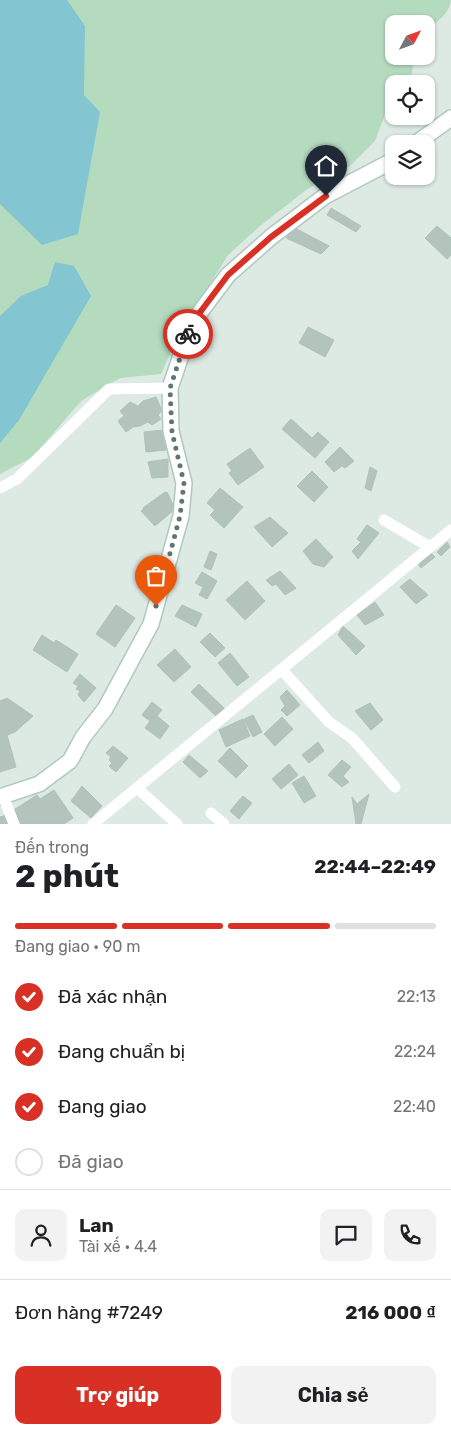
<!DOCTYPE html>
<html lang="vi">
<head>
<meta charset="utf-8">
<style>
	body { margin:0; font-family:Rubik,sans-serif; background:#f2f2f2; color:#202124; height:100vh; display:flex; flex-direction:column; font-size:19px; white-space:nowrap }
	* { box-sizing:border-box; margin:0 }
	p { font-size:16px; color:#757577 }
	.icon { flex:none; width:28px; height:28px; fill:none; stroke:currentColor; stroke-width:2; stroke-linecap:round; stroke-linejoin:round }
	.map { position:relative; height:824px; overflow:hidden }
	.drawer { display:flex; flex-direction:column; background:#fff; flex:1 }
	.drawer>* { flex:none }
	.needle { width:32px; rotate:49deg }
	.controls { position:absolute; left:385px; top:15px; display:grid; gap:10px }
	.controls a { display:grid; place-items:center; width:50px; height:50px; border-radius:10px; background:#fff; box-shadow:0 1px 4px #0004; font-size:25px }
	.pin { position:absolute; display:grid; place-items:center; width:42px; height:42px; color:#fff; margin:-51px -21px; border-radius:50% 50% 50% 0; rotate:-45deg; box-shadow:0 0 5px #0007 }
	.pin .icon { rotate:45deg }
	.courier { position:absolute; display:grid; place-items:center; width:50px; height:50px; margin:-25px; border:4px solid #d93025; border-radius:50%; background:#fff; color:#222; box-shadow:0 1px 6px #0007 }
	.head em { font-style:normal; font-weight:700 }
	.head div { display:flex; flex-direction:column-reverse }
	.head { display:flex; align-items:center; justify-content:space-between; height:85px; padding:0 15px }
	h1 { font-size:32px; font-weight:700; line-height:38px }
	.bar { display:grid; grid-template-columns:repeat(4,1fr); gap:8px 5px; align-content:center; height:60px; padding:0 15px }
	.bar i { height:6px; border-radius:4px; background:#e0e0e0 }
	.bar .current { background:#d93025 }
	.bar p { grid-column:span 4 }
	.line { display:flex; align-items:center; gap:12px; padding:0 15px; border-top:1px solid #e0e0e0 }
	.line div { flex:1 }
	.round { display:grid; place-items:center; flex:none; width:52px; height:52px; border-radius:10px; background:#f2f2f2 }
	ol { padding:0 15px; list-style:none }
	li { display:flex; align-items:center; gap:15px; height:55px }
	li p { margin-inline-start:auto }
	li .icon { padding:5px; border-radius:50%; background:#d93025; color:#fff; stroke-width:4 }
	li:last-child { color:#757577 }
	li i { width:28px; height:28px; border:2px solid #e0e0e0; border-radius:50% }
	.cta { display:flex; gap:10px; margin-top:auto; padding:10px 15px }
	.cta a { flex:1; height:58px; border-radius:10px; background:#d93025; color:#fff; font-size:20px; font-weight:700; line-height:58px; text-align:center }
	.cta a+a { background:#f2f2f2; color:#202124 }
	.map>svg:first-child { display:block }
	.green { fill:#b5dbbf }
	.water { fill:#83c5d0 }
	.building { fill:#b2c4bc; stroke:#afc2ba }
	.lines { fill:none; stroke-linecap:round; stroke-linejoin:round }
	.secondary-casing { stroke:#b0c9c0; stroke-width:18 }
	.street { stroke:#fff; stroke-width:11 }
	.secondary { stroke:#fff; stroke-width:15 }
	.done { stroke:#61766f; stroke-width:5; stroke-dasharray:0 9 }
	.route { stroke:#d93025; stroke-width:6 }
</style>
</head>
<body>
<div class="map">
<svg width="451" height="824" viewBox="0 0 451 824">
	<rect width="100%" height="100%" fill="#dde9e3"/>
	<!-- green -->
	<path class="green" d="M0,0H451C450,13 436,23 426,31V24H394V56H414L412,73L405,84H394V99L387,109L375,141L351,165L306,190L260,226L228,255L179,334L161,374L120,378L81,401L33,457L0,474Z"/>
	<!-- water -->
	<g class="water">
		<polygon points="0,0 67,0 85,26 84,95 100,112 78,234 42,245 0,204"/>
		<polygon points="55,262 74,266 91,296 19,420 0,443 0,316 21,296 48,285"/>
	</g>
	<!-- building -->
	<g class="building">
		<polygon points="331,208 361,226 356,232 327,215"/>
		<polygon points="437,226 451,238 451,255 447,259 425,238"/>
		<polygon points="295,228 329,246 321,254 286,238"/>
		<polygon points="308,327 334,340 325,357 299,343"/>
		<polygon points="156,397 162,411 158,415 161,419 152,425 148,422 140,426 133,427 126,432 118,421 124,416 120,411 130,402 138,406 143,401"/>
		<polygon points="291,419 312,438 318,432 329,442 315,458 282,429"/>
		<polygon points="163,430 166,450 146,452 144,432"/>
		<polygon points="340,447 354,461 345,468 342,466 334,472 325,462"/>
		<polygon points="250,448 264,467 238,485 229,473 232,471 227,464"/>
		<polygon points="168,459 168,477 152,478 148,462"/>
		<polygon points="370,467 377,471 371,491 365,488"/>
		<polygon points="312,471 328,487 314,502 297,486"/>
		<polygon points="220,488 243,507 224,528 210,515 215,510 207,503"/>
		<polygon points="165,492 174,509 155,524 143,508"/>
		<polygon points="167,492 175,509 155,526 141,511"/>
		<polygon points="270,517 288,533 272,547 254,527"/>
		<polygon points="367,525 379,533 358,559 352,551 361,542 357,539"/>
		<polygon points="316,539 333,557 324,567 313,564 303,551"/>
		<polygon points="447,542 450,547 441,556 437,552"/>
		<polygon points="428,550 435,557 421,568 416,561"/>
		<polygon points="210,551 217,554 211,570 204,567"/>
		<polygon points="280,571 296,588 285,595 276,584 272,586 266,580"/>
		<polygon points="202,572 217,581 207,599 199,595 203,587 195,583"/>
		<polygon points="410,579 428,595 416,604 400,587"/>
		<polygon points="247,581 265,601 245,620 226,600"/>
		<polygon points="375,602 384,615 365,625 357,615"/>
		<polygon points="116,605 135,618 115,647 96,634"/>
		<polygon points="182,605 202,614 196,627 175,616"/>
		<polygon points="343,626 365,646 356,655 338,635"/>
		<polygon points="210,633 225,648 215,657 200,642"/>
		<polygon points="42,635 54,643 56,640 78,654 67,672 33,650"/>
		<polygon points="175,649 191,667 174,682 157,665"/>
		<polygon points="230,653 249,677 237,686 218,663"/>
		<polygon points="80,674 96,688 84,702 78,695 80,691 76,689 78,686 73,683"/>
		<polygon points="199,684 227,711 219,719 191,692"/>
		<polygon points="287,690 300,705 287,716 281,710 285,706 280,697"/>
		<polygon points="7,698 33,716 15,732 7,735 16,767 0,772 0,701"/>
		<polygon points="152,702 162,710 157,716 169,726 160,739 145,728 150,721 142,715"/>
		<polygon points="370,703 383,720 371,730 355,711"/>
		<polygon points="253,715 262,732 253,737 244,719"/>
		<polygon points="282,717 293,729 275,746 264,734"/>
		<polygon points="243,719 250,736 226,747 219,730"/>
		<polygon points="318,742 324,751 309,763 302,755"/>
		<polygon points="113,746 128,758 116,772 109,766 112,763 109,760 111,757 106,753"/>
		<polygon points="230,748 248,766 236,778 218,761"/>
		<polygon points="189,755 208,771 200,778 183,762"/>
		<polygon points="342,760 351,767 343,776 349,782 342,787 328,775"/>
		<polygon points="289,764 298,775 281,789 272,779"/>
		<polygon points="304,776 316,796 304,803 292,783"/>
		<polygon points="82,786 102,806 91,818 71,801"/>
		<polygon points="54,790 73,818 64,824 18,824 12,811 37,795 40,799"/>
		<polygon points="369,794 361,824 356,824 352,797 357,804"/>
		<polygon points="243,796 252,803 239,819 230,811"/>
		<polygon points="6,815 9,824 0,824 0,817"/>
	</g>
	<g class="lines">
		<!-- secondary casing -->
		<g class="secondary-casing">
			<g id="secondary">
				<polyline points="415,144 451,118"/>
				<polyline points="0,797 39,784 70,761 83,737 105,709 151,624 181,516 184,483 171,431 170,388 192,323 228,275 271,237 325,196 394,160"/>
			</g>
		</g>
		<!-- street -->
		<g class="street">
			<polyline points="0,488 17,479 109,389 170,388"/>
			<polyline points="384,520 430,547"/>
			<polyline points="282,670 329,722 352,738 395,787"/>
			<polyline points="137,788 177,824"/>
			<polyline points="3,796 14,824"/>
			<polyline points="211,813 224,824"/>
			<polyline points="93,824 451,530"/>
		</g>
		<!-- secondary -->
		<use href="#secondary" class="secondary"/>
	</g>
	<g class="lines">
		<!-- done -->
		<polyline class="done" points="156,606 180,516 184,483 172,432 170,388 188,334"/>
		<!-- route -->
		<polyline class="route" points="188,334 192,323 228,275 271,237 326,196"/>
	</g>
</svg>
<div class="controls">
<a><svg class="needle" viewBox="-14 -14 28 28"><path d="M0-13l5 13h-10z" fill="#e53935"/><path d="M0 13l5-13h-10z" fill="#757577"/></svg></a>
<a><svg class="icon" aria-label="locate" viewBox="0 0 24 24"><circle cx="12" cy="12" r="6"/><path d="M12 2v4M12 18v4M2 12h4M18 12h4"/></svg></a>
<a><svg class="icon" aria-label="layers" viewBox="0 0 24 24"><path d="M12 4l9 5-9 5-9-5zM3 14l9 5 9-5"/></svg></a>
</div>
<div class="pin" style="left:156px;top:606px;background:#ea580c"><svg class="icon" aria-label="bag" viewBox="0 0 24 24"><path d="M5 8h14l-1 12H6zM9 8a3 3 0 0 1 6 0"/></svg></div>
<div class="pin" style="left:326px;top:196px;background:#1f2937"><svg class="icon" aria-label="home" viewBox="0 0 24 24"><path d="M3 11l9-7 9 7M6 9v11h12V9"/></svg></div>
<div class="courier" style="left:188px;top:334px"><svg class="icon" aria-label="bike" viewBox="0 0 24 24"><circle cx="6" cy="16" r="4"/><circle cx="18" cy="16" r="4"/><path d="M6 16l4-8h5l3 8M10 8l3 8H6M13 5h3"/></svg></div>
</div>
<section class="drawer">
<div class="head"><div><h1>2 phút</h1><p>Đến trong</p></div><em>22:44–22:49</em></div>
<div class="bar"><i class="current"></i><i class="current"></i><i class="current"></i><i></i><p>Đang giao · 90 m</p></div>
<ol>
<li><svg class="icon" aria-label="check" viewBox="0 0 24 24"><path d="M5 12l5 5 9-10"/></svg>Đã xác nhận<p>22:13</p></li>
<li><svg class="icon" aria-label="check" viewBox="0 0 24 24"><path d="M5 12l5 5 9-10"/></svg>Đang chuẩn bị<p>22:24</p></li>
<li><svg class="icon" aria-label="check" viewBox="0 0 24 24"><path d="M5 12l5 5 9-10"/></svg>Đang giao<p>22:40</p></li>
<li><i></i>Đã giao</li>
</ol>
<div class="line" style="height:90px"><a class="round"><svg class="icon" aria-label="person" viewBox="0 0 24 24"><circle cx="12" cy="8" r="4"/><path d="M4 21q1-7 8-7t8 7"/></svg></a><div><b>Lan</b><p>Tài xế · 4.4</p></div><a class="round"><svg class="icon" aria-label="chat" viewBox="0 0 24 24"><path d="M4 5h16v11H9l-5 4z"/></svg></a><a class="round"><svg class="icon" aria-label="phone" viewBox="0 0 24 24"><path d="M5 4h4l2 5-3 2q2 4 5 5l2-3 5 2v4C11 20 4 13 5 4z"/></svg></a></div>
<div class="line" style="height:65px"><div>Đơn hàng #7249</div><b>216 000 ₫</b></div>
<div class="cta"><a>Trợ giúp</a><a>Chia sẻ</a></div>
</section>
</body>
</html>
